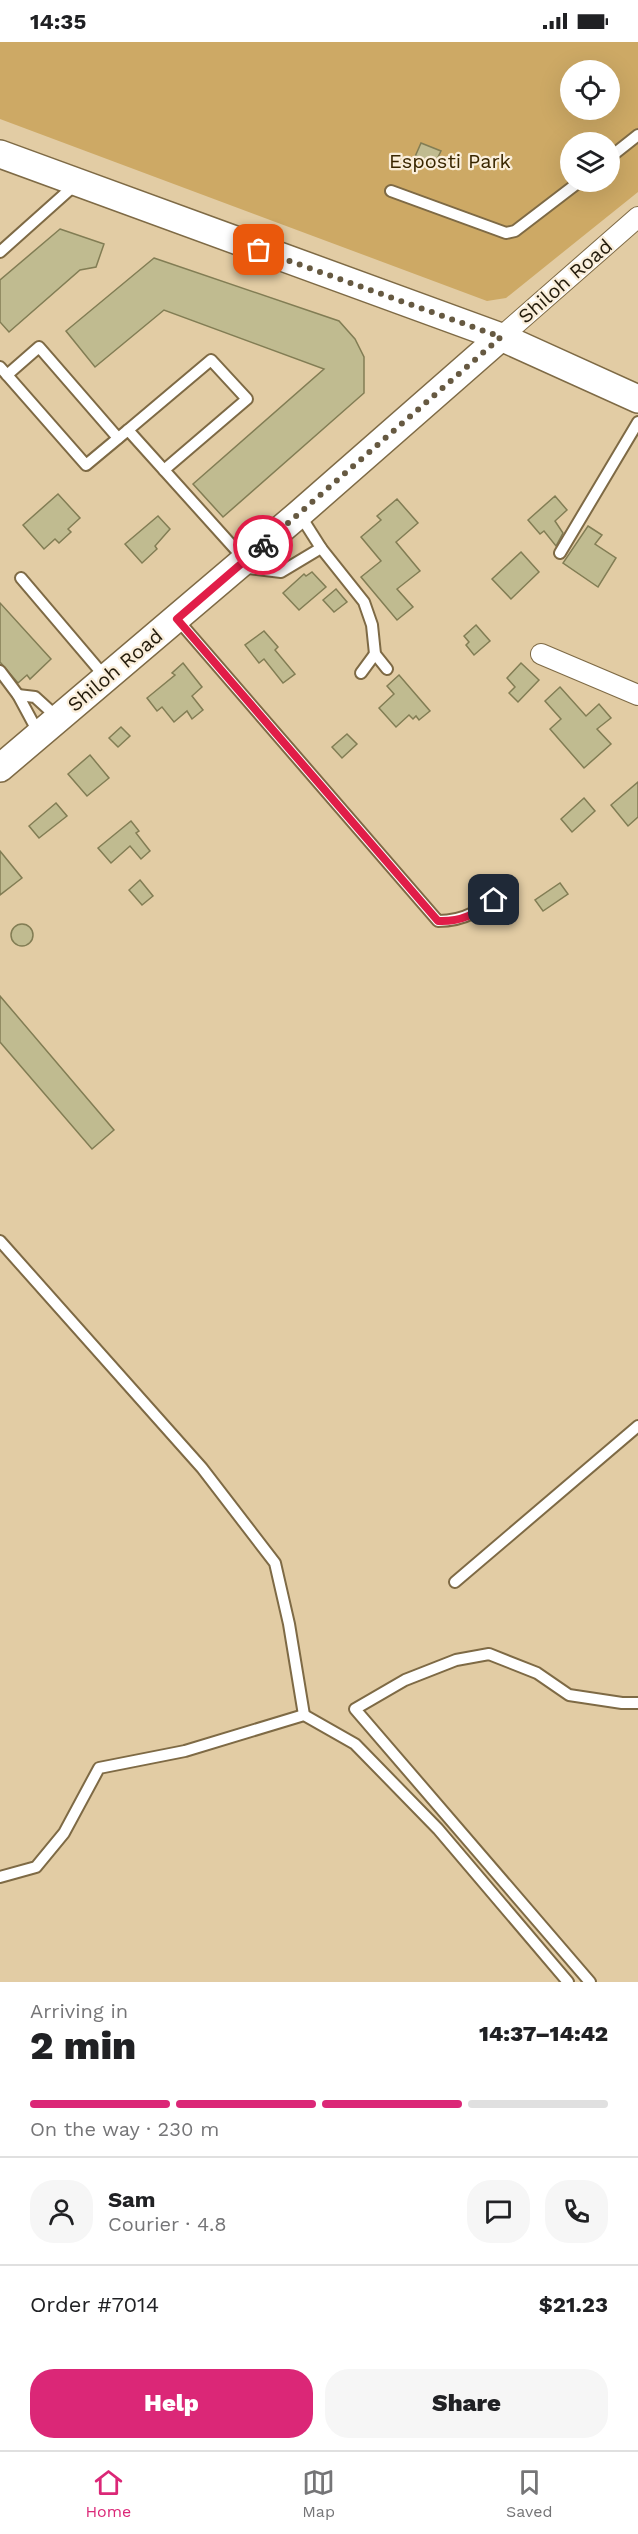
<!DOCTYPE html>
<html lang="en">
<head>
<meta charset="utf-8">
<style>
	body { margin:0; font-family:"Work Sans",sans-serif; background:#f6f6f6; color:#202124; height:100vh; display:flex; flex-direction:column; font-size:22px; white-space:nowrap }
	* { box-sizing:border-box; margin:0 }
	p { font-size:20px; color:#757577 }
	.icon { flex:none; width:33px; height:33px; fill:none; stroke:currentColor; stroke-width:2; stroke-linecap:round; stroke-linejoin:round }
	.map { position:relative; height:1940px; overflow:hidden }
	.drawer { display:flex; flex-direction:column; background:#fff; flex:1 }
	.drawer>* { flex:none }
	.tools { position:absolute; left:560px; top:18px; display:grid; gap:12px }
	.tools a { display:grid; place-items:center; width:60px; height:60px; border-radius:50%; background:#fff; box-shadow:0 6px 24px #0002; font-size:30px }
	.pin { position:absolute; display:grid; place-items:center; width:51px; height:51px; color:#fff; margin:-26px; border-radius:12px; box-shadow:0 3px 9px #0006 }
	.courier { position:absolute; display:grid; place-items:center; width:60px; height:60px; margin:-30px; border:4px solid #e11d48; border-radius:50%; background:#fff; color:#222; box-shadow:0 2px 8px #0007 }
	.head em { font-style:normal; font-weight:800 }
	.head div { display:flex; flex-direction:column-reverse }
	.head { display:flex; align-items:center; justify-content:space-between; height:102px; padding:0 30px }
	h1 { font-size:39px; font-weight:800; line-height:45px }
	.bar { display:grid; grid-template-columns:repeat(4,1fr); gap:9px 6px; align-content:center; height:72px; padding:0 30px }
	.bar i { height:8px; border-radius:4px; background:#e0e0e0 }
	.bar .on { background:#db2777 }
	.bar p { grid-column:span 4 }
	.line { display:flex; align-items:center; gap:15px; padding:0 30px; border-top:2px solid #e0e0e0 }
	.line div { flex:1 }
	.round { display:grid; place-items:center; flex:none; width:63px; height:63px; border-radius:24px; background:#f6f6f6 }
	.action { display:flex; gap:12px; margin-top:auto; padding:12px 30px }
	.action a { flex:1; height:69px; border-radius:24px; background:#db2777; color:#fff; font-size:24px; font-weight:800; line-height:69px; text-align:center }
	.action a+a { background:#f6f6f6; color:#202124 }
	.status { display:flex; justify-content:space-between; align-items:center; height:42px; padding:0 30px; background:#fff; direction:ltr }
	.status svg { height:16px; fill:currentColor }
	.menu { display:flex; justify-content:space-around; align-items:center; height:84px; border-top:2px solid #e0e0e0; background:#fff; font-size:16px; color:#757577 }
	.menu a { display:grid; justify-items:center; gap:3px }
	.menu .on { color:#db2777 }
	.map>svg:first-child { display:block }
	.green { fill:#cda965; fill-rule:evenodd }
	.building { fill:#c0bb90; stroke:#827d54; stroke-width:1.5 }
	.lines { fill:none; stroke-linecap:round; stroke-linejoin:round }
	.service-casing { stroke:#7e6a45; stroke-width:14 }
	.minor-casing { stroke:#7e6a45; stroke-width:22 }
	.secondary-casing { stroke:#7e6a45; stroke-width:30 }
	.service { stroke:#fff; stroke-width:10 }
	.minor { stroke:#fff; stroke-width:20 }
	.secondary { stroke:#fff; stroke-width:27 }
	.done { stroke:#665941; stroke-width:6; stroke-dasharray:0 10.8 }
	.route { stroke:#e11d48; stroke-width:8 }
	.labels { text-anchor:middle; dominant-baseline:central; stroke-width:4.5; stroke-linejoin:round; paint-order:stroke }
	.park-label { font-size:20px; fill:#392600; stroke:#faeeda }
	.street-label { font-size:20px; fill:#231b0b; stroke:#faeeda }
</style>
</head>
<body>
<div class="status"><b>14:35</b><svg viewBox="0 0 49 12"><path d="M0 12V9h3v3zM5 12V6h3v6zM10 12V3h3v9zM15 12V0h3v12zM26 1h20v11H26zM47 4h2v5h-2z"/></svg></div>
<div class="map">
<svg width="638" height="1940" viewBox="0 0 638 1940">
	<rect width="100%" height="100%" fill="#e2cca4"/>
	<!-- green -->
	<path class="green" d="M0,0H638V150L506,256L487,259L0,77ZM570,28H609V68H570ZM570,100H609V140H570Z"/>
	<!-- building -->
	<g class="building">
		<polygon points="421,101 441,109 434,123 414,117"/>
		<polygon points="60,187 104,202 96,225 80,228 9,290 0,280 0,238"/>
		<polygon points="154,216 339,279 355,297 364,315 364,351 223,475 193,442 324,327 164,268 95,325 66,289"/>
		<polygon points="58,452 80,476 68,487 71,490 59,501 55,497 44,507 23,483"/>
		<polygon points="555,454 567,468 555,479 563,491 556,504 544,489 540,492 528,478"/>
		<polygon points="397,457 418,481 396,500 420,529 397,547 413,565 397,578 361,535 381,519 361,495 381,478 377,474"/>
		<polygon points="158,474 170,487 155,504 157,507 142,521 125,502"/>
		<polygon points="588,484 602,493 595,502 616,516 598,545 563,521"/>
		<polygon points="521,510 539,530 511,557 492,537"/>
		<polygon points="312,530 326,545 299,568 283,551 304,532 306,534"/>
		<polygon points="336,547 347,560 334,570 323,558"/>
		<polygon points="0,561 51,617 30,637 27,633 18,641 0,620"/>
		<polygon points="476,583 490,599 474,613 466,603 469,600 464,594"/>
		<polygon points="264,589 278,605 275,608 295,632 283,641 264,617 259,621 245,603"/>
		<polygon points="183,621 202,645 192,654 203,668 192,677 187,669 174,680 162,665 157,669 147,656 175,633 172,631"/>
		<polygon points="521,621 539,638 518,660 509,651 515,645 507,636"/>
		<polygon points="399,633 430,669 419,678 416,674 413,677 409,673 396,685 379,666 394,652 387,644"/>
		<polygon points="560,645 586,674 599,662 611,676 597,687 611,702 584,726 550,687 561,677 545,659"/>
		<polygon points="121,685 130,694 118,705 109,696"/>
		<polygon points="347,692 357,702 342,716 332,705"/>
		<polygon points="90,713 109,736 87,754 68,732"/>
		<polygon points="638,740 638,775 628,784 611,763"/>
		<polygon points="584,756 595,769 572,790 561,777"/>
		<polygon points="56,761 67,774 39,796 29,784"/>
		<polygon points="131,779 139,789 136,791 150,809 141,817 130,804 111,821 98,806"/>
		<polygon points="0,809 22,836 0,853"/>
		<polygon points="140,838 153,854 142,863 129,848"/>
		<polygon points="560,841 568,852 543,869 535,858"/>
		<circle cx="22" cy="893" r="11"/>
		<polygon points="0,954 114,1088 92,1107 0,1000"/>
	</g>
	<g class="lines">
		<!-- service casing -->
		<g class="service-casing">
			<g id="service">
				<polyline points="609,116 638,93"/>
				<polyline points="391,149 506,191 515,189 579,140"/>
				<polyline points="0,210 76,142"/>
				<polyline points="0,325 86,423 128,388 245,518"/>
				<polyline points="7,333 39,305 118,396"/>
				<polyline points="128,388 211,318 247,357 164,428"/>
				<polyline points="300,473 321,506"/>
				<polyline points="560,511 638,380"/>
				<polyline points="241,525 281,530 321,506 364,560 372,583 375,612 387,627"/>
				<polyline points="21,536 106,636"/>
				<path d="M177,577L438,879C470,879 488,862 512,844"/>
				<polyline points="0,629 18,653 39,692"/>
				<polyline points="361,631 375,612"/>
				<polyline points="18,653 35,655 58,676"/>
				<polyline points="0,1199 202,1426 275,1521 289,1582 304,1673"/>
				<polyline points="455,1540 638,1384"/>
				<polyline points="0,1835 36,1825 64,1791 99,1726 185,1709 304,1673 355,1702 438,1787 568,1940"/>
				<polyline points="590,1940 355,1667 405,1638 456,1618 489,1612 537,1631 569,1653 622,1661 638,1661"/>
			</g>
		</g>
		<!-- minor casing -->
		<g class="minor-casing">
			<g id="minor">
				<polyline points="501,295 638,175"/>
				<polyline points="541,612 638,653"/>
			</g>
		</g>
		<!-- secondary casing -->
		<g class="secondary-casing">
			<g id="secondary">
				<polyline points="0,112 501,295 638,357"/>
				<polyline points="0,726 299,472 501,295"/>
			</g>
		</g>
		<!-- service -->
		<use href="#service" class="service"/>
		<!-- minor -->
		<use href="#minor" class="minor"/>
		<!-- secondary -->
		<use href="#secondary" class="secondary"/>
	</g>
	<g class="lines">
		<!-- done -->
		<polyline class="done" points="259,208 501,295 263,503"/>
		<!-- route -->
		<path class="route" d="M263,503L177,577L438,879C461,880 476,872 494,858"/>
	</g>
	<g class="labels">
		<!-- park labels -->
		<g class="park-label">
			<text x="450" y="119">Esposti Park</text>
		</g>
		<!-- street labels -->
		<g class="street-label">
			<text transform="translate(565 239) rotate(-41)">Shiloh Road</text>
			<text transform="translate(115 628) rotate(-40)">Shiloh Road</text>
		</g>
	</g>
</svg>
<div class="tools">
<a><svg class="icon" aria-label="locate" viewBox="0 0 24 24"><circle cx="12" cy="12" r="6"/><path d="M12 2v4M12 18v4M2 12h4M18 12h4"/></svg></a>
<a><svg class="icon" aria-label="layers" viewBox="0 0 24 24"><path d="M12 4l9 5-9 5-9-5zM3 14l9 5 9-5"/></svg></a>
</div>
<div class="pin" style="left:259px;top:208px;background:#ea580c"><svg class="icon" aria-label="bag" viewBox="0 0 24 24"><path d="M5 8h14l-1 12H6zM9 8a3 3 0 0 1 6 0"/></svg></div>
<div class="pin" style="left:494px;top:858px;background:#1f2937"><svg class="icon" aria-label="home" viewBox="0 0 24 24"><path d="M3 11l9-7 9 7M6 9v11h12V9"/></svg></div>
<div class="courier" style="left:263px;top:503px"><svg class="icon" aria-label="bike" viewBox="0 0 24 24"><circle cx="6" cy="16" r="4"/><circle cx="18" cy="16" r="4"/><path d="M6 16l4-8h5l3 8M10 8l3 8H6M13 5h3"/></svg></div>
</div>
<section class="drawer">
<div class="head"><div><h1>2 min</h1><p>Arriving in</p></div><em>14:37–14:42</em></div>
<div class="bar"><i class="on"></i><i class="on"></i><i class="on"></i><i></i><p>On the way · 230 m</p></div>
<div class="line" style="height:108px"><a class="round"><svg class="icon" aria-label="person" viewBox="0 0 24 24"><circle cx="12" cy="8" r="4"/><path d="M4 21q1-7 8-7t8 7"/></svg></a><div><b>Sam</b><p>Courier · 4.8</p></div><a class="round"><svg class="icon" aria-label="chat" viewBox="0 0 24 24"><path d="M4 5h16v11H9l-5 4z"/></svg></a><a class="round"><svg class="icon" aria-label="phone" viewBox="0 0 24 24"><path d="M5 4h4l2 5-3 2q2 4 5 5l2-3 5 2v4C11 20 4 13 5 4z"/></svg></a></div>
<div class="line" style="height:78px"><div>Order #7014</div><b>$21.23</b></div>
<div class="action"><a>Help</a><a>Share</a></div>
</section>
<nav class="menu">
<a class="on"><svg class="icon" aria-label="home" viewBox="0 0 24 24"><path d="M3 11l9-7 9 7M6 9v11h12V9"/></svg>Home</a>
<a><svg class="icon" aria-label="map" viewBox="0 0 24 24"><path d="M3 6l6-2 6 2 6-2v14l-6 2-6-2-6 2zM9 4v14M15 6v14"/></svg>Map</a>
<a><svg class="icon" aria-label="saved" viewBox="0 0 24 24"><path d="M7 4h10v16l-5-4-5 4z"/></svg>Saved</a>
</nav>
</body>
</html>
